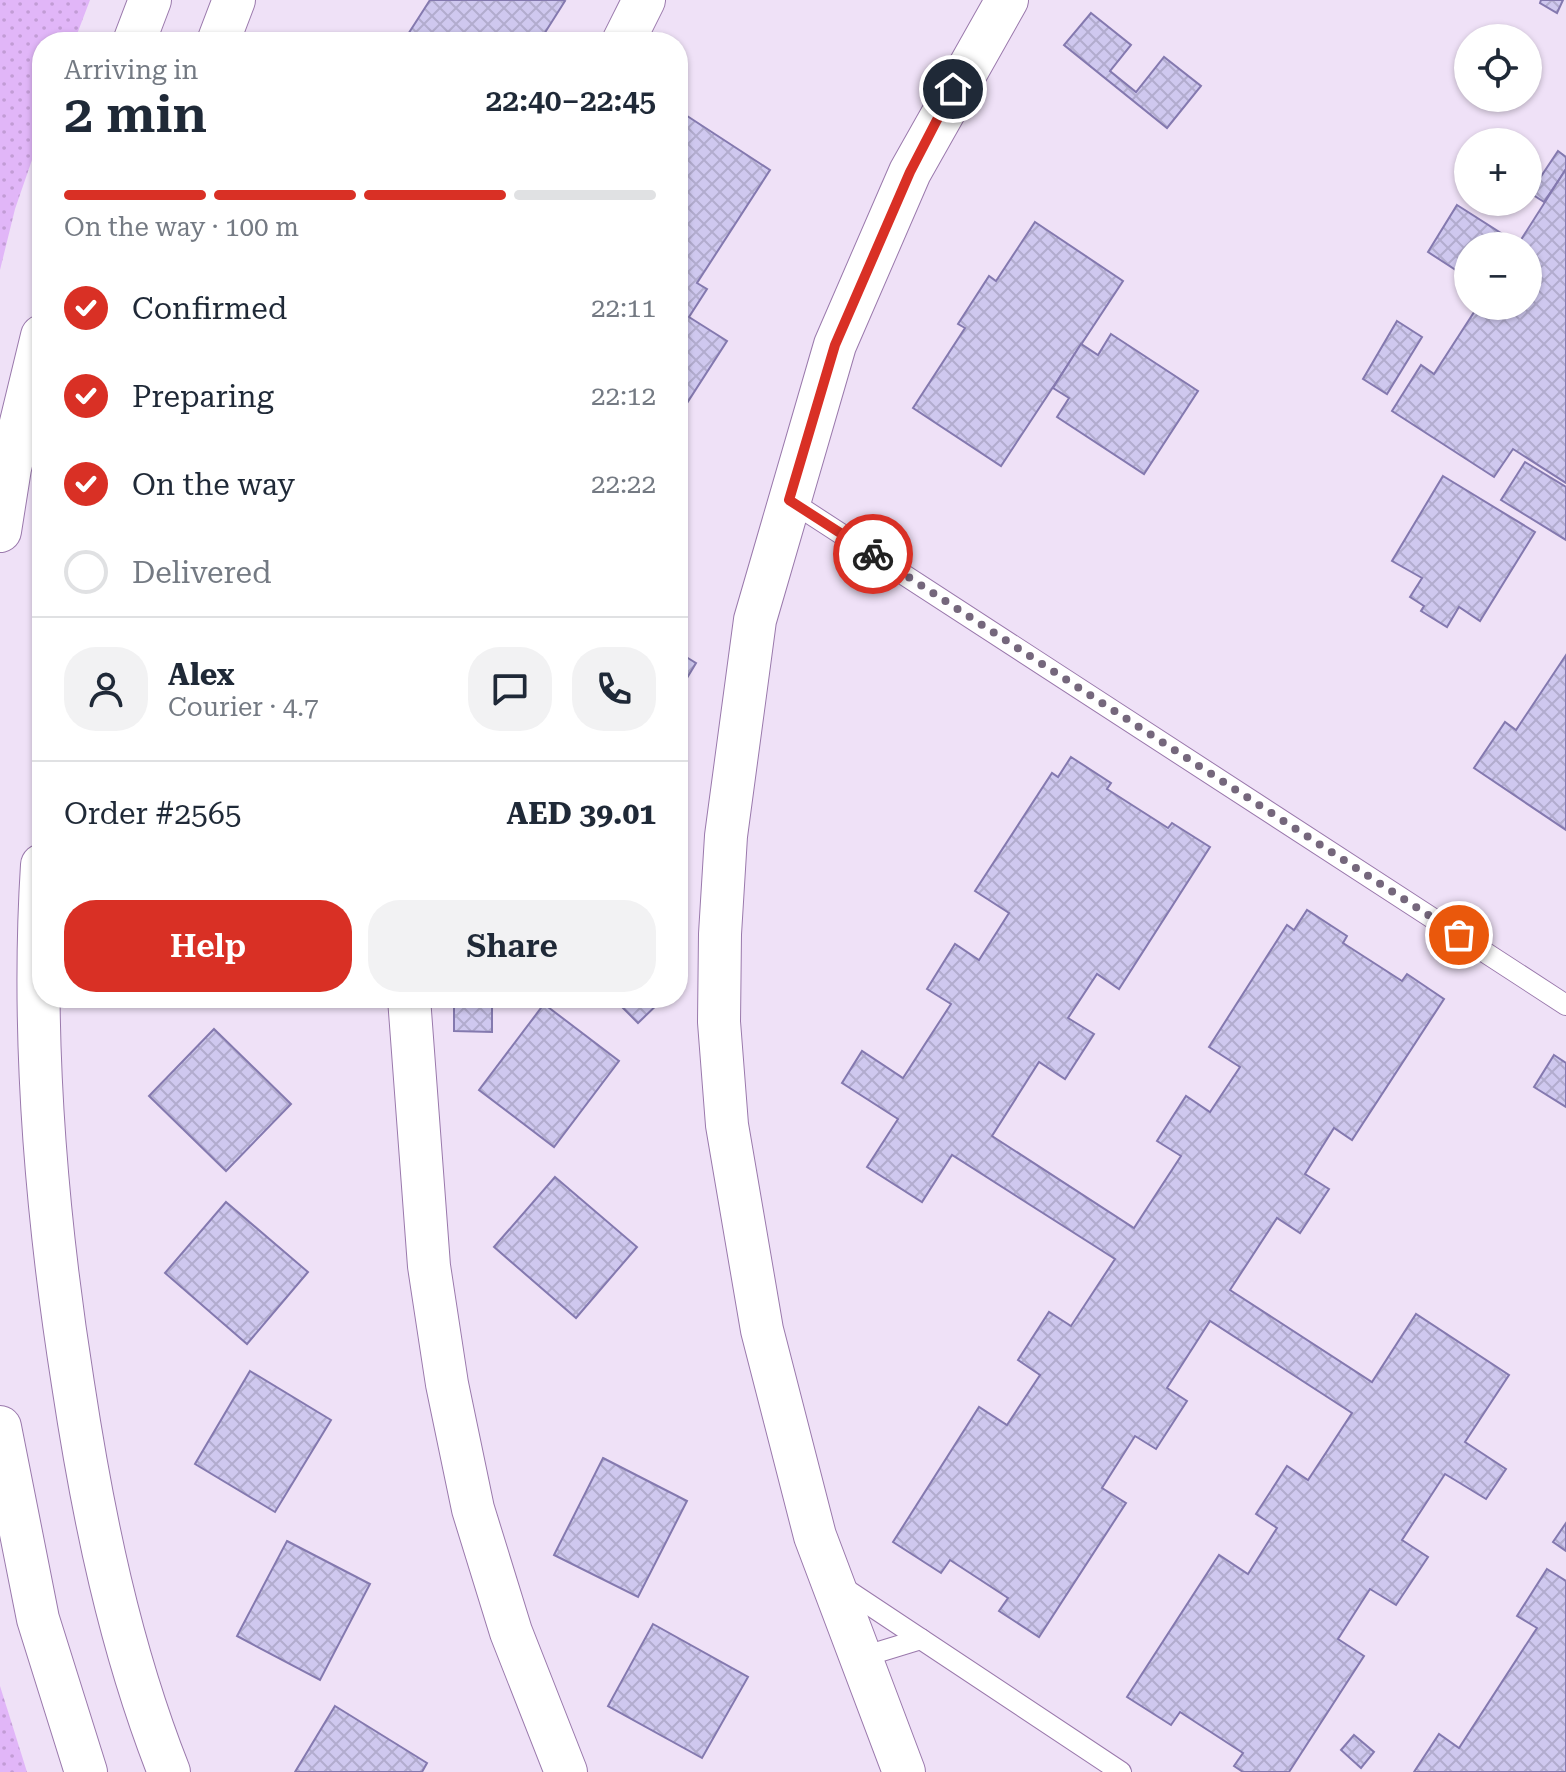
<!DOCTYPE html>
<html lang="en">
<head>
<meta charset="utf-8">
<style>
	body { margin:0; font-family:"Roboto Serif",serif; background:#f2f2f3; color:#1f2937; height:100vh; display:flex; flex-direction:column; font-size:30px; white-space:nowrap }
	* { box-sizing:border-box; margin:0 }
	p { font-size:26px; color:#747a83 }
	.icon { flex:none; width:44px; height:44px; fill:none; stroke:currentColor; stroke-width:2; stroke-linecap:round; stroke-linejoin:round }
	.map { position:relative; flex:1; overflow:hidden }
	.details { position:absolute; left:32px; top:32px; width:656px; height:976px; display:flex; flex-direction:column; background:#fff; border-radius:32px; box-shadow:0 2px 6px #0004 }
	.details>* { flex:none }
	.controls { position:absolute; left:1454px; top:24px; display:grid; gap:16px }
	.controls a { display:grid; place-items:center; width:88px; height:88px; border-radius:50%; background:#fff; box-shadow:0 2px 6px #0004; font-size:40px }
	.pin { position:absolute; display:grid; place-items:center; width:68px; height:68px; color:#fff; margin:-34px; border:4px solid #fff; border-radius:50%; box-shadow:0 2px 8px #0007 }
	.courier { position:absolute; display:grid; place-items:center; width:80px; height:80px; margin:-40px; border:6px solid #d93025; border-radius:50%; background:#fff; color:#222; box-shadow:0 2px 10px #0007 }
	.headline em { font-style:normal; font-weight:600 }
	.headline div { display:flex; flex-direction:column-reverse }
	.headline { display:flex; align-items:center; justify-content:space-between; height:136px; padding:0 32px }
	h1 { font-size:52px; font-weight:600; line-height:60px }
	.bar { display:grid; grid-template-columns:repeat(4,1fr); gap:12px 8px; align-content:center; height:96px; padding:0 32px }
	.bar i { height:10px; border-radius:6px; background:#e0e1e3 }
	.bar .current { background:#d93025 }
	.bar p { grid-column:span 4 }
	.line { display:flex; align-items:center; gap:20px; padding:0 32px; border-top:2px solid #e0e1e3 }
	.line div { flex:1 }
	.round { display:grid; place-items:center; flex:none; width:84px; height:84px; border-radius:32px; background:#f2f2f3 }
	ol { padding:0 32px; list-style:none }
	li { display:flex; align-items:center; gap:24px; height:88px }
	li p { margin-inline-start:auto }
	li .icon { padding:8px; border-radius:50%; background:#d93025; color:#fff; stroke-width:4 }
	li:last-child { color:#747a83 }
	li i { width:44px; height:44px; border:4px solid #e0e1e3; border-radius:50% }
	.action { display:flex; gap:16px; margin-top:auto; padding:16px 32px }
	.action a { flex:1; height:92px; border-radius:32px; background:#d93025; color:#fff; font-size:32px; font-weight:600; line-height:92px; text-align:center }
	.action a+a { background:#f2f2f3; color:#1f2937 }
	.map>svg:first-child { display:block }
	.park { fill:url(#park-dots) }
	.building { fill:url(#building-cross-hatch); stroke:#8479af; stroke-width:2 }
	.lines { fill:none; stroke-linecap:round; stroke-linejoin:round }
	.lane-casing { stroke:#9a79ac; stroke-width:22 }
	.street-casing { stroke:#9a79ac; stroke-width:44 }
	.lane { stroke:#fff; stroke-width:20 }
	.street { stroke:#fff; stroke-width:42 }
	.done { stroke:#75677c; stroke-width:8; stroke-dasharray:0 14.4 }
	.route { stroke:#d93025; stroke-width:10 }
</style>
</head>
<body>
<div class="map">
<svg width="1566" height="1772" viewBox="0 0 1566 1772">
	<defs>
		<pattern id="park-dots" width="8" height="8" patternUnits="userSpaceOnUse" patternTransform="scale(2)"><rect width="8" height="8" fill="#e1b6f8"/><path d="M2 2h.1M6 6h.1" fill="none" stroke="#c29cd5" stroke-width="1.8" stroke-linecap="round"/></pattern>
		<pattern id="building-cross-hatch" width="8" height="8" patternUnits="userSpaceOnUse" patternTransform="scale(2)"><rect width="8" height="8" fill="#cfc8ef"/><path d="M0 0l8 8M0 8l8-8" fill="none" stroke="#b2acce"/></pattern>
	</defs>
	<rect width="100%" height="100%" fill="#efe1f7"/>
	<!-- park -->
	<g class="park">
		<polygon points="0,0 90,0 74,42 42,42 42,131 15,209 0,270"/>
		<polygon points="0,1686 27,1772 0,1772"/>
	</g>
	<!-- building -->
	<g class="building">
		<polygon points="430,0 563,0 565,1 539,42 403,42"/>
		<polygon points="1541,0 1563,0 1557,13 1540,3"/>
		<polygon points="1091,13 1131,45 1110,71 1136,92 1164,57 1201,86 1167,128 1064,45"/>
		<polygon points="678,110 770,170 697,283 707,289 689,317 727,341 678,417"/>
		<polygon points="1558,151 1566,157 1566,169 1544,202 1530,193"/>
		<polygon points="1566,169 1566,483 1513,449 1494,477 1392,411 1421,365 1434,374 1478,306 1528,306 1528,246 1517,246"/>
		<polygon points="1457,205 1518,244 1468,246 1468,278 1428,252"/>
		<polygon points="1035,222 1123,281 1001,466 913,408 965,328 958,324 989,276 996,281"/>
		<polygon points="1397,321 1422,337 1387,394 1363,379"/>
		<polygon points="1111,334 1198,391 1144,474 1057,417 1069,398 1053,388 1081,344 1098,355"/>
		<polygon points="1525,462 1566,487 1566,540 1501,500"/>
		<polygon points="1443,476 1535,532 1480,621 1459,607 1447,627 1421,611 1424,606 1410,597 1422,578 1392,561"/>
		<polygon points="678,652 696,663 678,693"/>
		<polygon points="1566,655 1566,830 1474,768 1505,722 1516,730"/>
		<polygon points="1071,757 1111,783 1107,789 1168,828 1172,823 1210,847 1119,989 1097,974 1068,1018 1094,1034 1065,1079 1039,1062 992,1136 1134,1228 1181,1156 1157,1141 1186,1096 1210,1112 1240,1067 1209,1047 1287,925 1294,930 1307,910 1347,936 1343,943 1402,981 1407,974 1444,999 1352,1140 1334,1128 1305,1174 1329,1189 1300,1233 1277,1218 1230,1290 1372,1382 1416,1314 1509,1375 1465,1442 1506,1469 1486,1499 1445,1474 1402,1540 1428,1557 1396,1605 1370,1589 1338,1639 1364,1656 1289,1772 1243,1772 1234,1766 1243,1753 1180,1712 1171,1725 1127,1697 1219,1555 1248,1574 1277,1528 1256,1514 1287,1466 1308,1480 1352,1413 1210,1321 1167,1388 1187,1401 1156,1449 1135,1436 1102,1488 1126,1503 1039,1637 999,1611 1008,1598 950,1560 941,1573 893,1542 979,1407 1007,1425 1040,1375 1018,1360 1049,1312 1071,1326 1115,1259 952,1155 922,1202 867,1167 898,1119 842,1083 862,1051 903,1078 951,1004 927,989 955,944 979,960 1009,913 975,891 1052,773 1058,777"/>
		<polygon points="454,998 492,998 492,1032 454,1031"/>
		<polygon points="613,998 664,998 638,1023"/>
		<polygon points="544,1004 619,1061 554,1147 479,1090"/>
		<polygon points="214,1029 291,1104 226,1171 149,1096"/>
		<polygon points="1554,1055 1566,1063 1566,1107 1534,1087"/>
		<polygon points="555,1177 637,1247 576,1318 494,1247"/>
		<polygon points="226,1202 308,1272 247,1344 165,1273"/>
		<polygon points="250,1371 331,1420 275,1512 195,1464"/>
		<polygon points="603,1458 687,1501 638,1597 554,1555"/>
		<polygon points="1566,1523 1566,1551 1553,1542"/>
		<polygon points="287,1541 370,1584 320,1680 237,1636"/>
		<polygon points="1547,1569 1566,1581 1566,1772 1414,1772 1439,1734 1459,1748 1537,1628 1517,1616"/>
		<polygon points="653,1624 748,1677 702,1758 608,1706"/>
		<polygon points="335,1706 427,1763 422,1772 295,1772"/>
		<polygon points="1354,1735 1374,1752 1361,1768 1341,1750"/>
	</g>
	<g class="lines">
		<!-- lane casing -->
		<g class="lane-casing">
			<g id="lane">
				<polyline points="789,500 1566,1005"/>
				<polyline points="841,1586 1121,1772"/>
				<polyline points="859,1658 921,1639"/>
			</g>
		</g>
		<!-- street casing -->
		<g class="street-casing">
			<g id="street">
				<polyline points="134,42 150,0"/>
				<polyline points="218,42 234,0"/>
				<polyline points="623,42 644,0"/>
				<polyline points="0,531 10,468 42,336"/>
				<path d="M42,865C31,1038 46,1213 73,1384C93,1516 120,1648 169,1772"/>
				<polyline points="409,998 429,1266 447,1384 473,1509 511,1632 566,1772"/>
				<polyline points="0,1427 38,1619 86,1772"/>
				<polyline points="904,1772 815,1536 762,1330 727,1125 719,1022 720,934 726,836 755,620 835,345 910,172 1007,0"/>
			</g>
		</g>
		<!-- lane -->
		<use href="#lane" class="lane"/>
		<!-- street -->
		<use href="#street" class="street"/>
	</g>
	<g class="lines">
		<!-- done -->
		<polyline class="done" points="873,554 1459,935"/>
		<!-- route -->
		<polyline class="route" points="873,554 789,500 835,345 910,172 953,89"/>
	</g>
</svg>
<div class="controls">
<a><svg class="icon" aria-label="locate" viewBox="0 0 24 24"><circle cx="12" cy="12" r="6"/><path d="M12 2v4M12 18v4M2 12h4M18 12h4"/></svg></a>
<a>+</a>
<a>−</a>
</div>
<div class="pin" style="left:1459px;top:935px;background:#ea580c"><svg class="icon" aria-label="bag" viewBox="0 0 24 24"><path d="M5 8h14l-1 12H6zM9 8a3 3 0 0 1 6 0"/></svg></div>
<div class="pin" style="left:953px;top:89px;background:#1f2937"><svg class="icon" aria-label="home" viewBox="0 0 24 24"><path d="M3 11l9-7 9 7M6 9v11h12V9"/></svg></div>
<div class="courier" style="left:873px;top:554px"><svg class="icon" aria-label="bike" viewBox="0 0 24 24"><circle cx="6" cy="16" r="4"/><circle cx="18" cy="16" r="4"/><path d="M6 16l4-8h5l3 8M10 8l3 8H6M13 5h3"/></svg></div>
<section class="details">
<div class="headline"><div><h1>2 min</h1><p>Arriving in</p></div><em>22:40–22:45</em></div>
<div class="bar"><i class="current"></i><i class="current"></i><i class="current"></i><i></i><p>On the way · 100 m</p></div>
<ol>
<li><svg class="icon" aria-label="check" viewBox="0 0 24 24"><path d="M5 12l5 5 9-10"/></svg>Confirmed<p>22:11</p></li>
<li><svg class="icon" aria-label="check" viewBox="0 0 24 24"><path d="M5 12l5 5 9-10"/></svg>Preparing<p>22:12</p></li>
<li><svg class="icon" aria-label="check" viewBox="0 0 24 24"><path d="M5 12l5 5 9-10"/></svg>On the way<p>22:22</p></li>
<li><i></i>Delivered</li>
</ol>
<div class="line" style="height:144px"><a class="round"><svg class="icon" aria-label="person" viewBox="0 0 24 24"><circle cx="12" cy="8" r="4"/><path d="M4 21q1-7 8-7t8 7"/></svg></a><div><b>Alex</b><p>Courier · 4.7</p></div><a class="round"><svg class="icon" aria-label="chat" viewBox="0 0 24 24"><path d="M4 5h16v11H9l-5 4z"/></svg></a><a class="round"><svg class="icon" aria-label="phone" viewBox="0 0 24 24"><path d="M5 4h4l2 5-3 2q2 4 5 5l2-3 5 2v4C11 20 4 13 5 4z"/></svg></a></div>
<div class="line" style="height:104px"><div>Order #2565</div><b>AED 39.01</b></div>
<div class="action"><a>Help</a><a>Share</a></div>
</section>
</div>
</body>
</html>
